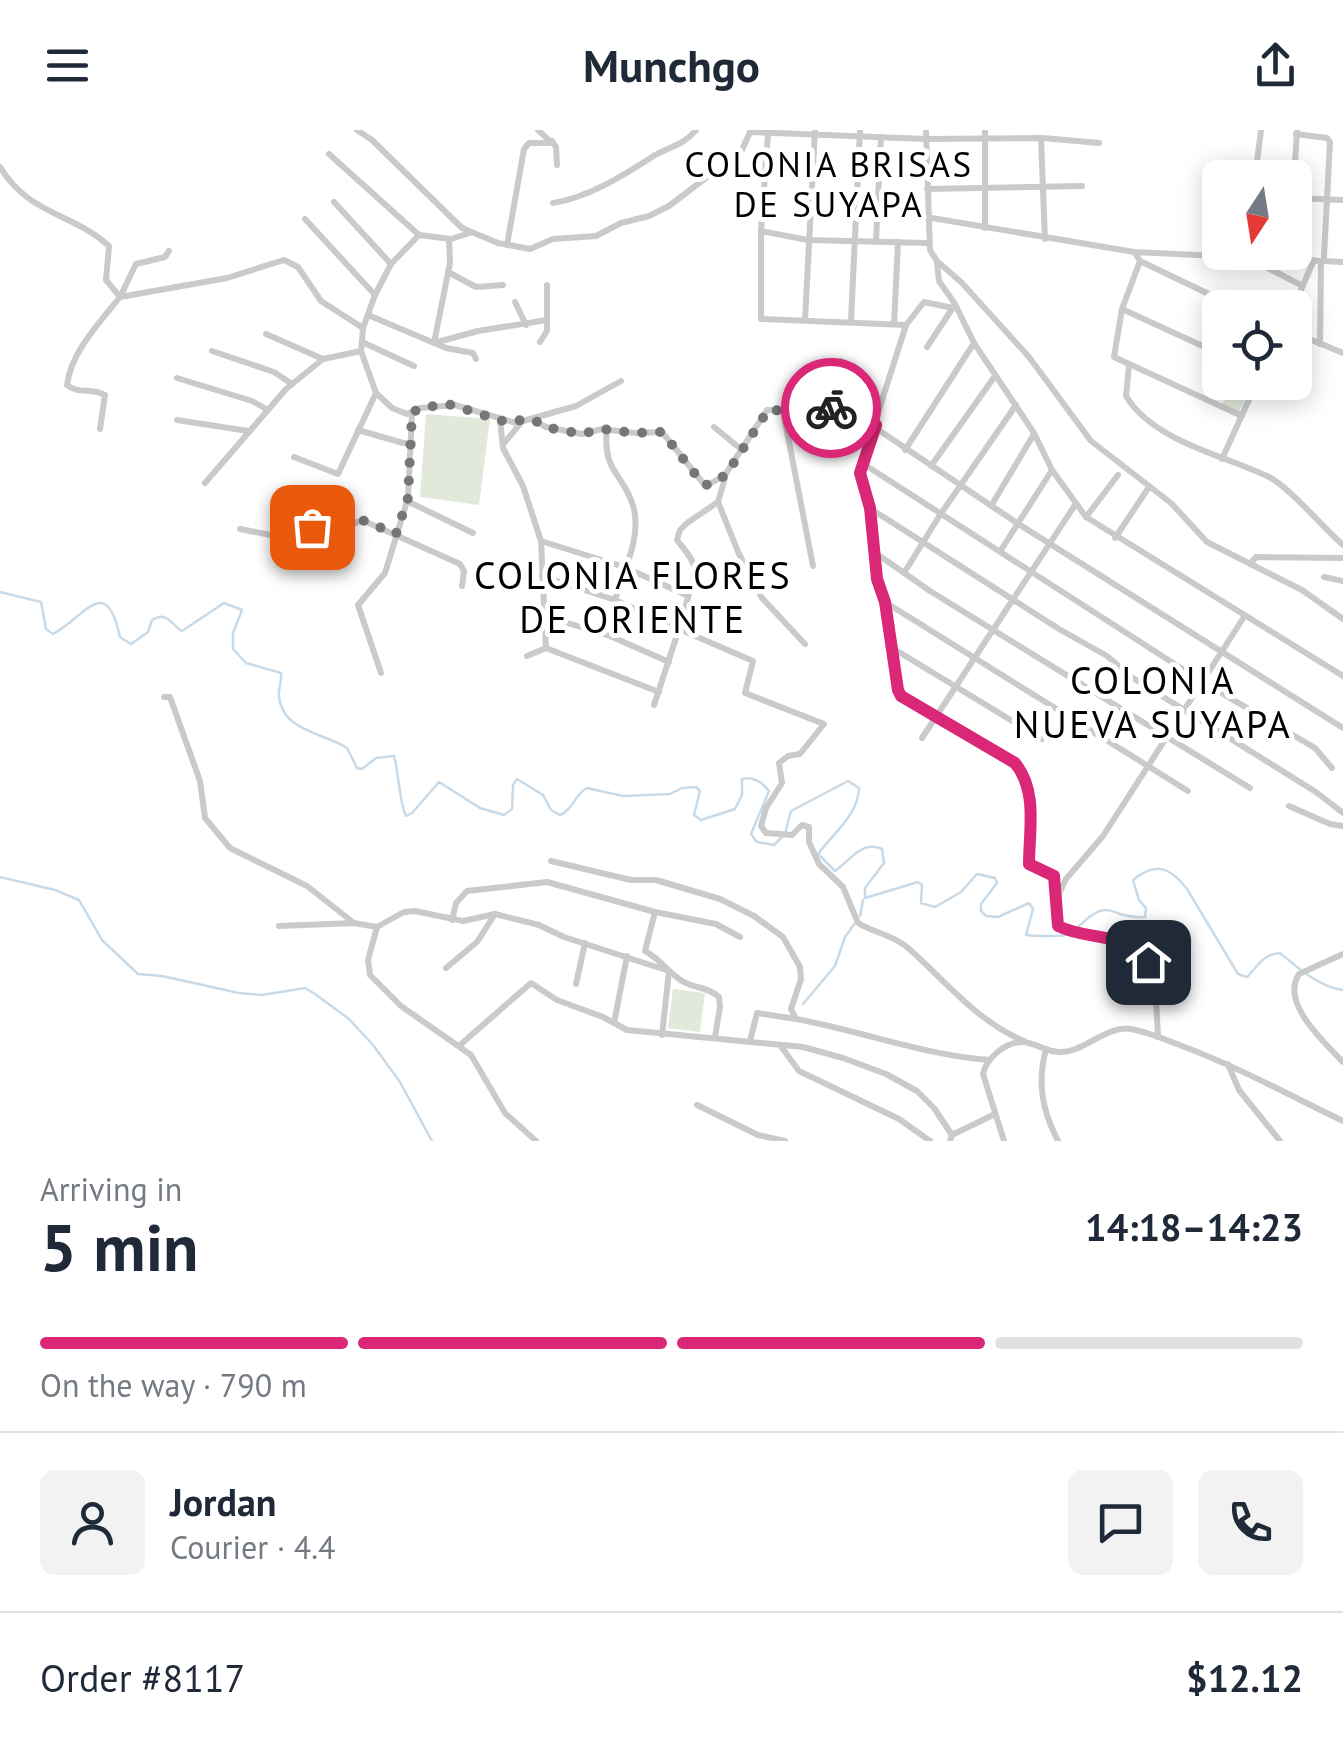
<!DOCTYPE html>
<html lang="en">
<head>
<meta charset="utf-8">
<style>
	body { margin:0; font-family:"PT Sans",sans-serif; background:#f2f2f3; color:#1f2937; height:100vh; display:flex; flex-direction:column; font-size:38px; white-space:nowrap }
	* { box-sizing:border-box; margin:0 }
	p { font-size:32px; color:#747a83 }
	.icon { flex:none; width:55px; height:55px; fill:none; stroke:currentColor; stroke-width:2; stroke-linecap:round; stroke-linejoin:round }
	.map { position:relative; height:1011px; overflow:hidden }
	.sheet { display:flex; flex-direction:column; background:#fff; flex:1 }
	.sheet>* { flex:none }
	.needle { width:65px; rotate:192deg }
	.controls { position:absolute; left:1202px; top:30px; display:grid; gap:20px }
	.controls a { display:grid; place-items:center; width:110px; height:110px; border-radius:15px; background:#fff; box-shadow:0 5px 25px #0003; font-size:50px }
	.pin { position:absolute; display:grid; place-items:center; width:85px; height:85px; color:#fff; margin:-42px; border-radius:20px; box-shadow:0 5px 15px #0006 }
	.courier { position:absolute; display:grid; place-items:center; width:100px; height:100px; margin:-50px; border:8px solid #db2777; border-radius:50%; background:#fff; color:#222; box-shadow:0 2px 12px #0007 }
	.summary em { font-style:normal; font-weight:700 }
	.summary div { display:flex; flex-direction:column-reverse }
	.summary { display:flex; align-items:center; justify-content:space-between; height:170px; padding:0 40px }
	h1 { font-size:65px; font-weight:700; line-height:75px }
	.bar { display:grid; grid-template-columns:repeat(4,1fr); gap:15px 10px; align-content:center; height:120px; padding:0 40px }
	.bar i { height:12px; border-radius:8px; background:#e0e1e3 }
	.bar .active { background:#db2777 }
	.bar p { grid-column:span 4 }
	.line { display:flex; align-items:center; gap:25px; padding:0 40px; border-top:2px solid #e0e1e3 }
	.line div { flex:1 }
	.round { display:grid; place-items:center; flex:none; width:105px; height:105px; border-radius:15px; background:#f2f2f3 }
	header { display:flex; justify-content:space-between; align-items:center; height:130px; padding:0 40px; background:#fff; font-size:45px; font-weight:700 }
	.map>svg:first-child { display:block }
	.park { fill:#e2e9db }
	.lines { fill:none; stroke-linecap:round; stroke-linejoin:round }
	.stream { stroke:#c8dae8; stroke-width:2.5 }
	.minor { stroke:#cacaca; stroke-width:6 }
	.done { stroke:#767676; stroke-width:10; stroke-dasharray:0 18 }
	.route { stroke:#db2777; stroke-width:12 }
	.labels { text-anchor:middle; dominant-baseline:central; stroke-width:10; stroke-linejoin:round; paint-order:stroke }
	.neighbourhood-label { font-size:35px; letter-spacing:2.5px; fill:#000; stroke:#fff }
	.quarter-label { font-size:38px; letter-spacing:2.5px; fill:#000; stroke:#fff }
</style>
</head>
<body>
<header><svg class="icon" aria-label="menu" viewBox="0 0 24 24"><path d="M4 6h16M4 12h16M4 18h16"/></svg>Munchgo<svg class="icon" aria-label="share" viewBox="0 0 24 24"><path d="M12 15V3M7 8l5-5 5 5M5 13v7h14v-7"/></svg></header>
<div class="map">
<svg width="1343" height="1011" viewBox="0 0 1343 1011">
	<rect width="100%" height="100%" fill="#fff"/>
	<!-- park -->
	<g class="park">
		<polygon points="1232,253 1253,253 1239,282 1222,274"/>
		<polygon points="426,284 490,289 479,375 420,367"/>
		<polygon points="673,859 705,863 700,902 668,898"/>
	</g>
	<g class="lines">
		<!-- stream -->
		<g class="stream">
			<path d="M0,462L41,472L46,499L53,504C85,487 106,442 120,507L131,514L148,502L152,490C167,480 171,495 182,501L224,473L242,480L233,503V519L246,533L281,543C282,552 278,558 279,567C283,602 325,603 347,618L357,638L362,639L376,628L394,626C399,643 399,672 406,686L412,683L439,652L480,678L504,685L512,679L513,655L517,649L543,665L551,680L560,685C573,680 575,664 587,658L623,666L670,664L682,658L696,657L700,661L694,685L701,690L735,679L742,665V649C754,646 762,652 769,661L751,704L757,712L774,715L785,704L791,681L848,651L859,658C858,686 833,703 818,724L835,741C850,731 861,710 882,719L884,733L865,758V768L918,752L922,755L921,773L935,777L961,762L977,744L995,748L997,753L981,774V781L986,786L998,787L1029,773L1033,779L1026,805C1034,806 1065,807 1070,804"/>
			<polyline points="0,747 55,760 79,770 102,810 138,844 162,846 239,863 262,865 305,858 315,864 349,889 373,915 400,952 432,1011"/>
			<polyline points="860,786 863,770"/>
			<path d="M1076,799C1112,763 1108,790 1145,787L1146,778L1139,770L1133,750C1155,732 1169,736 1187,759L1238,844L1247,847C1258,836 1263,824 1280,823C1298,838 1319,857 1343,860"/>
			<polyline points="803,874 835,836 845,807 855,793"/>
		</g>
		<!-- minor -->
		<g class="minor">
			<polyline points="357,0 372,10 462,98 498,113 530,119 553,109 596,106 621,93 649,86 669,76 707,47 728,38 742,20 751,0"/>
			<polyline points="926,0 930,120 937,131 962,153 1029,227 1091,311 1171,373 1207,412 1302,460 1343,489"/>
			<polyline points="985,0 985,98"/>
			<polyline points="750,2 926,9 1041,8 1045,109"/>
			<polyline points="768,4 761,101 761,189 906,195"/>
			<polyline points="1296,4 1327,8 1330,12 1324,126"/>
			<polyline points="1043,8 1099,13"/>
			<polyline points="552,11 556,17 557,35"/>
			<polyline points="329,24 419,105"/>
			<path d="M0,37C29,85 73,83 109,116L106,150L120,167L136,134L165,127L169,121"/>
			<polyline points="1255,48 1261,0"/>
			<polyline points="1294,48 1297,1"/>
			<polyline points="927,59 1082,56"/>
			<polyline points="1295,68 1343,70"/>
			<polyline points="334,72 391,134"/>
			<path d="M553,73C590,67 624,45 655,25C671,16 684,15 696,0"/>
			<polyline points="926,87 1134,122 1343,132"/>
			<polyline points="305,89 375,165"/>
			<polyline points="761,101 808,110 928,113"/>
			<polyline points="470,103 451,109 419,105 391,134 375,165 363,198 362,212 361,221 376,263 392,278 407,284 420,278 455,275 516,293 576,276 621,251"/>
			<polyline points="449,109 450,133 434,213 478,201 547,190"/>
			<polyline points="876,110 881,7"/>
			<polyline points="507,115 524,19 529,13 552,13 538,0"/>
			<polyline points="1135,123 1140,131 1122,179 1114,227 1242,286"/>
			<polyline points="1250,129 1303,156"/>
			<polyline points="1140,131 1238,178"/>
			<polyline points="937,133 939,151 955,174 974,213 1034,303 1052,340 1086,387 1343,546"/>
			<polyline points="448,142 476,157 503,155"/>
			<polyline points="515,172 526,195"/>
			<path d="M953,178L924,172L906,195L862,333L860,343L870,378L877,449L885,472L898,560L901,566L1015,633C1038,660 1029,701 1029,734L1051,744L1057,768"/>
			<polyline points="1293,178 1314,130"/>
			<polyline points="1122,179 1220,224"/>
			<polyline points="368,185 446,218 473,223 476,229"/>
			<polyline points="805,190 815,0"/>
			<polyline points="851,191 860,0"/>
			<polyline points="894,194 898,112"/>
			<polyline points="1295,203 1343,223"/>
			<polyline points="266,204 323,229"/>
			<polyline points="362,212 414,236"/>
			<polyline points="540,212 547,201 547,155"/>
			<polyline points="1320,214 1321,131"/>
			<polyline points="927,217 954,176"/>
			<polyline points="212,221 274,242 292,254"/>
			<path d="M1129,235L1126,266C1153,311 1223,325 1267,346C1289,356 1323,398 1343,415"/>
			<polyline points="177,248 252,271 268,280"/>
			<polyline points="840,272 841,231"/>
			<polyline points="783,281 813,436"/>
			<polyline points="531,289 546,297 582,304 602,299 635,303 662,302 703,353 708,355 725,345 767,280 816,282 845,272 876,295"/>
			<polyline points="177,290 248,301"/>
			<polyline points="500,290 503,318 523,356 541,411 546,518"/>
			<polyline points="714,297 742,320"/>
			<path d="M100,299L105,265C93,258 77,264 67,255C71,222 100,192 120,167L227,148L284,130L298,137L321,171L363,198"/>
			<polyline points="358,300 403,313 413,313"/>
			<path d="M607,300C602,343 625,344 634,379C641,409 623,442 615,470"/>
			<polyline points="875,302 877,299 1017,393 1343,598"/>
			<polyline points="505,312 520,294"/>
			<polyline points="905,320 974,213"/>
			<polyline points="294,327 338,344 376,263"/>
			<polyline points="1222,329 1257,252"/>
			<polyline points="862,333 1201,551 1315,618 1332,638"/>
			<polyline points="931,336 995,246"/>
			<polyline points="725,348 718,372 739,424 762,468 805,514"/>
			<polyline points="205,353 286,259 323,229 361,221"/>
			<polyline points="407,371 473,403"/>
			<path d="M718,372L687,393L680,400L677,410C683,418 694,429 695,440C696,445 681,488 679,499L753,531L745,563L824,594L800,624L788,626L779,633L782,653L766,678L761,696L766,703L792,705L802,695L809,697V712L819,734L843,757L858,793C874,803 889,803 907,817C945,850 976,891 1024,911"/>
			<polyline points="991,376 1034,304"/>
			<polyline points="871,379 1059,499 1107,526 1133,548 1316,662 1343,683"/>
			<polyline points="1086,387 1118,345"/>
			<polyline points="240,399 276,406 312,397 347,397 362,390 460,434 464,441 462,456"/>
			<polyline points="1115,408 1149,357"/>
			<polyline points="541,411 624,437 686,465"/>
			<polyline points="1001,420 1052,340"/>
			<polyline points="874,422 930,461 1250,658"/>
			<polyline points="1250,434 1256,427 1343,428"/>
			<polyline points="904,443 940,385 1016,275"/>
			<polyline points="542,446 615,470 679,499 654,575"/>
			<polyline points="1324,447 1343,451"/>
			<polyline points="885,472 1188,661"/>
			<polyline points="545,486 610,506 669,532"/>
			<polyline points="894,519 1042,609"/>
			<polyline points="527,526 546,518 659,562"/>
			<polyline points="381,543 358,475 385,443 408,368 412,283"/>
			<polyline points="164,567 170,567 200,651 205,688 230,718 307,756 354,793"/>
			<polyline points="922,608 1075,375"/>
			<polyline points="1289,676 1330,694 1343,696"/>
			<path d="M551,731L631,750H656L720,769L754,786L783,807L800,837L801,849L791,879L796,889C862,901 923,925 990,930"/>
			<path d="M655,782L645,821C660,829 668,842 682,851C695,859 707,856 719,867L720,877L715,907"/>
			<polyline points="452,790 456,773 467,761 547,752 655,782 716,794 740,807"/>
			<polyline points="279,796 354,793 377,797"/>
			<path d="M1343,824L1299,844C1280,873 1324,912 1343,932"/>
			<polyline points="446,838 477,812 495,784"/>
			<polyline points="576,854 585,813"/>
			<polyline points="614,893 627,826"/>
			<polyline points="662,905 669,841"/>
			<path d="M1158,907C1155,858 1160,812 1098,804C1084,802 1074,803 1060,797L1055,788L1057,768L1066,749L1103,706L1244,487"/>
			<polyline points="750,911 757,883 796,889"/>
			<polyline points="460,915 531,853 557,870 603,887 627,900 803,917 843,928 886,944 917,961 934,978 952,1005"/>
			<polyline points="780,915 799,941 899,989 930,1011"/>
			<path d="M1046,919C1037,953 1042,980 1058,1011"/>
			<polyline points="1228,934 1239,960 1280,1011"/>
			<polyline points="697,975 758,1005 785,1011"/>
			<polyline points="536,1011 505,983 471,925 401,876 370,845 368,830 377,797 404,782 415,781 463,791 495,784 539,795 564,807 669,841"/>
			<polyline points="950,1011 952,1005 993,985"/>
			<path d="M1004,1011L983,944C986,928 1006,912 1022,912C1034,912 1046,922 1059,922C1085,923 1105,895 1131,899C1148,902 1166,910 1182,916C1238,937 1289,965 1343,991"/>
		</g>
	</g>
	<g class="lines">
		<!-- done -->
		<polyline class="done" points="312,397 347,398 362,390 396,404 408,368 412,283 420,278 448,274 506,292 531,289 550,298 582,304 602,299 635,303 662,302 703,354 708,355 726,345 768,280 816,282 831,278"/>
		<!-- route -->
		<path class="route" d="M831,278C850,265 860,284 876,295L860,343L870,378L877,449L885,472L898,560L901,566L1015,633C1038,661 1029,701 1029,734L1054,746L1058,796C1087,811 1128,801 1148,832"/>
	</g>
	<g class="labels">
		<!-- neighbourhood labels -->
		<g class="neighbourhood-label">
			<text x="829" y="34">COLONIA BRISAS<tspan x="829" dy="40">DE SUYAPA</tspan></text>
		</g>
		<!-- quarter labels -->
		<g class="quarter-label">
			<text x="633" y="444">COLONIA FLORES<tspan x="633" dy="44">DE ORIENTE</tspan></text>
			<text x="1153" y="549">COLONIA<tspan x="1153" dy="44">NUEVA SUYAPA</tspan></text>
		</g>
	</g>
</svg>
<div class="controls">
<a><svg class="needle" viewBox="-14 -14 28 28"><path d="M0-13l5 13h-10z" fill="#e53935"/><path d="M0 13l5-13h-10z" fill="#747a83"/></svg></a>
<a><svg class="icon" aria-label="locate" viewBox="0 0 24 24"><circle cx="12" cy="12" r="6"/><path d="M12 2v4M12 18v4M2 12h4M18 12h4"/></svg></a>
</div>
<div class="pin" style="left:312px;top:397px;background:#ea580c"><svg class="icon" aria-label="bag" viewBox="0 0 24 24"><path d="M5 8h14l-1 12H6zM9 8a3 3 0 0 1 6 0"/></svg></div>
<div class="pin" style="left:1148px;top:832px;background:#1f2937"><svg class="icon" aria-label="home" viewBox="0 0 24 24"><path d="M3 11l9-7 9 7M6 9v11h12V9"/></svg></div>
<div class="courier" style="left:831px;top:278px"><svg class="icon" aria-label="bike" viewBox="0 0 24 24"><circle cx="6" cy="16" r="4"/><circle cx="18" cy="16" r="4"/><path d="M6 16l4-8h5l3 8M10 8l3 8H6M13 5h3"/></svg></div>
</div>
<section class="sheet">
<div class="summary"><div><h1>5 min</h1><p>Arriving in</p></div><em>14:18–14:23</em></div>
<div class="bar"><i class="active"></i><i class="active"></i><i class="active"></i><i></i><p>On the way · 790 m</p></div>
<div class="line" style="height:180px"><a class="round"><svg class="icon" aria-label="person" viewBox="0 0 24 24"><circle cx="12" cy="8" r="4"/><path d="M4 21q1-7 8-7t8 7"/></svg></a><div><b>Jordan</b><p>Courier · 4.4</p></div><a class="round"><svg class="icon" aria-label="chat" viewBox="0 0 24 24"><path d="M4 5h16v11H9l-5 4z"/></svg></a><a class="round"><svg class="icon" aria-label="phone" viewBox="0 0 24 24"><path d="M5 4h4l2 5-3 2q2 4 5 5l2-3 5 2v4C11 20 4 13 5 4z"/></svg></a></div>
<div class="line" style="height:130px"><div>Order #8117</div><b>$12.12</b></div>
</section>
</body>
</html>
